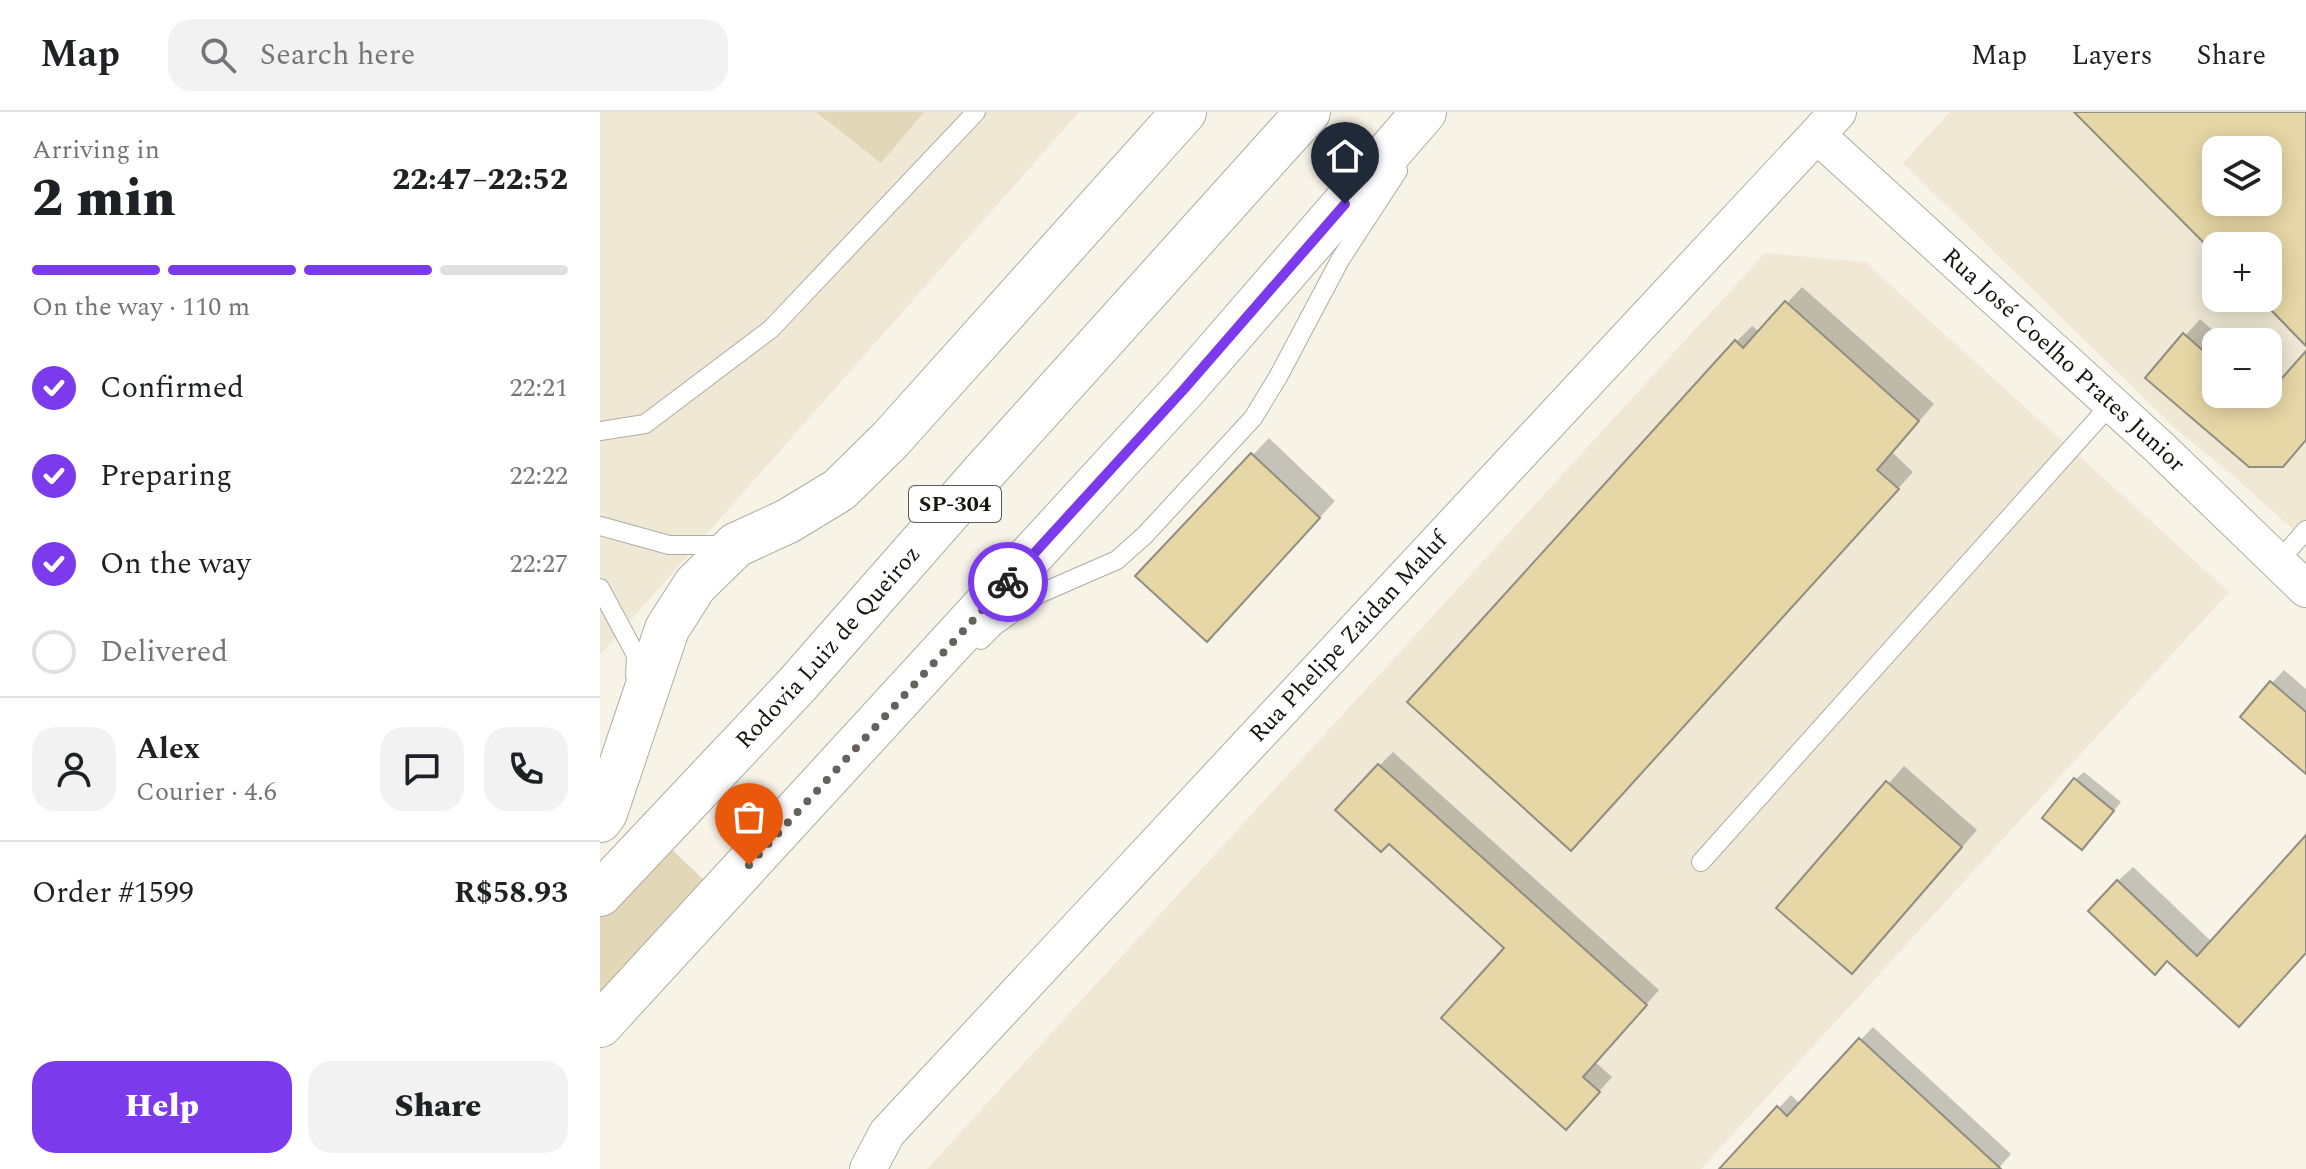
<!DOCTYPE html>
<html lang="en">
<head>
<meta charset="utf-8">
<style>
	body { margin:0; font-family:Spectral,serif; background:#f2f2f2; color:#202124; height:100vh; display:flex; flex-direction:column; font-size:30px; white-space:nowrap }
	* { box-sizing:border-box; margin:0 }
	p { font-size:26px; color:#757577 }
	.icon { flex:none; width:44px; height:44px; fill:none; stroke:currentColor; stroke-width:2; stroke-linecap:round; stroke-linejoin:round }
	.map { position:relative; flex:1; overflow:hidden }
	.panel { display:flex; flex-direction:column; background:#fff; width:600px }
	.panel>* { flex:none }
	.controls { position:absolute; left:1602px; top:24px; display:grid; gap:16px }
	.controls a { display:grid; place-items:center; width:80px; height:80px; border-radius:16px; background:#fff; box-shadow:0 4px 20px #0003; font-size:40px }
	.pin { position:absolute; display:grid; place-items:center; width:68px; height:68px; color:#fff; margin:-82px -34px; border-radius:50% 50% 50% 0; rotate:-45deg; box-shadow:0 0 8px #0007 }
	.pin .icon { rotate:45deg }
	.courier { position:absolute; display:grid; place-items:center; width:80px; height:80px; margin:-40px; border:6px solid #7c3aed; border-radius:50%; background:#fff; color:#222; box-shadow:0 2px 10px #0007 }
	.overview em { font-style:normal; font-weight:800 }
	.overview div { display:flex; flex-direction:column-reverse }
	.overview { display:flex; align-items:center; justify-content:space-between; height:136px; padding:0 32px }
	h1 { font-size:52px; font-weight:800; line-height:60px }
	.bar { display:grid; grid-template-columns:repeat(4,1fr); gap:12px 8px; align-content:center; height:96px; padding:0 32px }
	.bar i { height:10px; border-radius:6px; background:#e0e0e0 }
	.bar .active { background:#7c3aed }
	.bar p { grid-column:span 4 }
	.line { display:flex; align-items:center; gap:20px; padding:0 32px; border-top:2px solid #e0e0e0 }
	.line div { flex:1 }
	.round { display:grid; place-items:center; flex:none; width:84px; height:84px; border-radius:24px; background:#f2f2f2 }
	ol { padding:0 32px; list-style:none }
	li { display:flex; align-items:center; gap:24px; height:88px }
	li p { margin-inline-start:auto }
	li .icon { padding:8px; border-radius:50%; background:#7c3aed; color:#fff; stroke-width:4 }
	li:last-child { color:#757577 }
	li i { width:44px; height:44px; border:4px solid #e0e0e0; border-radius:50% }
	.primary-button { display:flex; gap:16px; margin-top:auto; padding:16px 32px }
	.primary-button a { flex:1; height:92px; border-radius:24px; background:#7c3aed; color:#fff; font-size:32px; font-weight:800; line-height:92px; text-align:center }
	.primary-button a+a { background:#f2f2f2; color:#202124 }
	header { display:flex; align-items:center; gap:48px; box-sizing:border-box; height:112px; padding:0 40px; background:#fff; border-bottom:2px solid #e0e0e0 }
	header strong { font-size:38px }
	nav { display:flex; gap:44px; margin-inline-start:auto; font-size:28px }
	.search { width:560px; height:72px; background:#f2f2f2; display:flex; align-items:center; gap:20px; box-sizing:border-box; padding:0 28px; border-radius:24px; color:#757577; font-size:30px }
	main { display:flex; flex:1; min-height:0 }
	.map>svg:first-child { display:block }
	.built { fill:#efe8d5; fill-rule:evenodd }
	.green { fill:#e2d7b7 }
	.shadow { fill:#0003; fill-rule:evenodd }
	.building { fill:#e7d7a6; stroke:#908d82; stroke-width:2; fill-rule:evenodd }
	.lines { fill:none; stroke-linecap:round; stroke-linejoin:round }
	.lane-casing { stroke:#afaca0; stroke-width:20 }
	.street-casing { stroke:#afaca0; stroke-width:38 }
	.highway-casing { stroke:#afaca0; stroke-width:46 }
	.lane { stroke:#fff; stroke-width:18 }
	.street { stroke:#fff; stroke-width:36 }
	.highway { stroke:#fff; stroke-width:44 }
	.done { stroke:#65625b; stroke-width:8; stroke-dasharray:0 14.4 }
	.route { stroke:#7c3aed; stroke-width:10 }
	.labels { text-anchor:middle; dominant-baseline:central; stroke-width:6; stroke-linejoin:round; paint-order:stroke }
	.shield { fill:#fff; stroke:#5c5a58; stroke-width:2 }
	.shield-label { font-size:22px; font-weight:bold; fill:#161410 }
	.street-label { font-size:24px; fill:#161410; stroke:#fff }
</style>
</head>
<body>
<header>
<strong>Map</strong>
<div class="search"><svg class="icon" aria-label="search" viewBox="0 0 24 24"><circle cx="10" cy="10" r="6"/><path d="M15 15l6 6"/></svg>Search here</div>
<nav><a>Map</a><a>Layers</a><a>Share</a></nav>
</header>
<main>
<section class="panel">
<div class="overview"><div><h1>2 min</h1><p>Arriving in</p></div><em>22:47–22:52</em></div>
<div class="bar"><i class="active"></i><i class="active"></i><i class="active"></i><i></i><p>On the way · 110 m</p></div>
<ol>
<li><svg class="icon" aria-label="check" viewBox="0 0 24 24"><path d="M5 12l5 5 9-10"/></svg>Confirmed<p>22:21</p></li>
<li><svg class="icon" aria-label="check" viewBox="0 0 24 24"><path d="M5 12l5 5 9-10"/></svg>Preparing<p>22:22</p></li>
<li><svg class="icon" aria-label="check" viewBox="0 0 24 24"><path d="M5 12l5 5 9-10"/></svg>On the way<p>22:27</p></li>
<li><i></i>Delivered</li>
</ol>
<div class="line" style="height:144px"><a class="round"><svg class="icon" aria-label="person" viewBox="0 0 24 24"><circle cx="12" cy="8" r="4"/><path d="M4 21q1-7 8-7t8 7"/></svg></a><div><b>Alex</b><p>Courier · 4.6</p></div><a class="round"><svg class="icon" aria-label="chat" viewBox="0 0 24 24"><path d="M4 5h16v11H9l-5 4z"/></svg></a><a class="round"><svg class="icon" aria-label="phone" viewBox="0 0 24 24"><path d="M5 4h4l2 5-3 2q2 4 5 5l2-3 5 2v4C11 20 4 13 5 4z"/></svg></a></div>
<div class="line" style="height:104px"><div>Order #1599</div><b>R$58.93</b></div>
<div class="primary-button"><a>Help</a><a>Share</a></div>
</section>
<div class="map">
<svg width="1706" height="1057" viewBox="0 0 1706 1057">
	<rect width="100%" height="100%" fill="#f7f3e7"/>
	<!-- built -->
	<g class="built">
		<polygon points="0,0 479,0 0,543"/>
		<path d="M1350,0H1706V429L1629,360L1577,318L1303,51ZM1616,38H1668V90H1616ZM1616,134H1668V186H1616ZM1616,230H1668V282H1616Z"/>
		<polygon points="1165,141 1265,150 1629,480 1101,1057 327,1057"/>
	</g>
	<!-- green -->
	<g class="green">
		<polygon points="216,0 324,0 281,51"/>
		<polygon points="63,729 108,772 0,889 0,799"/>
	</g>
	<!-- shadow -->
	<g class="shadow">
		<path d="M1476,0H1706V231L1661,186H1668V134H1616V140ZM1616,38H1668V90H1616Z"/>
		<polygon points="1202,175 1334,292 1292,340 1313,360 987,720 1136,230 1152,214 1160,220"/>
		<polygon points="1600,207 1626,230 1616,230 1616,282 1668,282 1668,266 1677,274 1706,242 1706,327 1548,266"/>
		<polygon points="669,326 735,389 623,511 538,464"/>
		<polygon points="1684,558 1706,577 1706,660 1672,571"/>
		<polygon points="793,640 1059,878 995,950 1012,965 980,1001 906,835 779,654"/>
		<polygon points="1304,654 1377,718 1268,843 1179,796"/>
		<polygon points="1484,660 1521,690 1490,728 1475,668"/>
		<polygon points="1706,726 1706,839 1653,897 1518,769 1533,755 1612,830"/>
		<polygon points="1273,915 1411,1042 1398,1057 1122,1057 1191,983 1200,992"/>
	</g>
	<!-- building -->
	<g class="building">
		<path d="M1474,0H1706V234L1668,195V134H1607ZM1616,38H1668V90H1616Z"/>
		<polygon points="1185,189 1319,309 1277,358 1299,377 971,739 807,590 1135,228 1143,236"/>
		<polygon points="1583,221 1616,250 1616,282 1668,282 1706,239 1706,328 1683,355 1649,355 1545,266"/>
		<polygon points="651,341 720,406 607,530 535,464"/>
		<polygon points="1670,569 1706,600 1706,662 1640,605"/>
		<polygon points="778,652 1047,893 983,965 1000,980 966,1018 841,906 904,836 789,732 781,740 735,698"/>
		<polygon points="1474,666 1514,699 1482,738 1442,706"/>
		<polygon points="1286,669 1362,735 1252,862 1176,796"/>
		<polygon points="1706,723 1706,841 1639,915 1567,849 1555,863 1488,799 1517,768 1597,844"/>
		<polygon points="1259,926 1401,1057 1119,1057 1177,994 1187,1004"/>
	</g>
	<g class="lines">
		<!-- lane casing -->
		<g class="lane-casing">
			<g id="lane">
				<polyline points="0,319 45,312 171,217 376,0"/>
				<polyline points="0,414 69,433 129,433"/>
				<polyline points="1678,450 1706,418"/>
				<polyline points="0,476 36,543 35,564"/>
				<polyline points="381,528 395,514 439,482 517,448 545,423 653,306 678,265 740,148 798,59"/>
				<polyline points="1101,750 1511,292"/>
			</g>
		</g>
		<!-- street casing -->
		<g class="street-casing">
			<g id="street">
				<path id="s1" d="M1217,23L1560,336L1706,477"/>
				<path id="s2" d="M268,1057L287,1021L1238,0"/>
			</g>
		</g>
		<!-- highway casing -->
		<g class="highway-casing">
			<g id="highway">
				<polyline points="0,708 5,701 67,517 95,473 136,433 188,409 239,378 290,328 584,0"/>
				<path id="s3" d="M0,782L196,574L383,361L708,0"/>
				<polyline points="0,913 585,276 824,0"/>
			</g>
		</g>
		<!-- lane -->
		<use href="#lane" class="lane"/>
		<!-- street -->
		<use href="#street" class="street"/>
		<!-- highway -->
		<use href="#highway" class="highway"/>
	</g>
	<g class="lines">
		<!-- done -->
		<polyline class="done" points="149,753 408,470"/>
		<!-- route -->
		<polyline class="route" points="408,470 585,276 745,92"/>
	</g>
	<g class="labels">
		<!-- shield labels -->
		<rect class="shield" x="309" y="374" width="92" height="36" rx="6"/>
		<g class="shield-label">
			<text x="355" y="392">SP-304</text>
		</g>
		<!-- street labels -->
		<g class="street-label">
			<text stroke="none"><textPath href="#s1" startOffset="334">Rua José Coelho Prates Junior</textPath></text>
			<text stroke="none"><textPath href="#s2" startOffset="718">Rua Phelipe Zaidan Maluf</textPath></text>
			<text stroke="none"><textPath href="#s3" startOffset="336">Rodovia Luiz de Queiroz</textPath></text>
		</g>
	</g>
</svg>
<div class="controls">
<a><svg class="icon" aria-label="layers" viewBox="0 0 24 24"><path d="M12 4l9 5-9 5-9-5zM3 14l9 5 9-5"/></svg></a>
<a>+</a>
<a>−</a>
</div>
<div class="pin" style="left:149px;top:753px;background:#ea580c"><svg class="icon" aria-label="bag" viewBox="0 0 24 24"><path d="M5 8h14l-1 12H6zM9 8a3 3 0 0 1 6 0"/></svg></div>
<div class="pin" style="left:745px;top:92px;background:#1f2937"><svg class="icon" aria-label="home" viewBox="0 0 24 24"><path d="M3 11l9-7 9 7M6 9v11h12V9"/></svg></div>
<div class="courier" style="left:408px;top:470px"><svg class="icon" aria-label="bike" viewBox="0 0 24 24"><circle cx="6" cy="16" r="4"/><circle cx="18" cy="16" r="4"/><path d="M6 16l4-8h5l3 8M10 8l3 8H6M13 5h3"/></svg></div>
</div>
</main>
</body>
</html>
